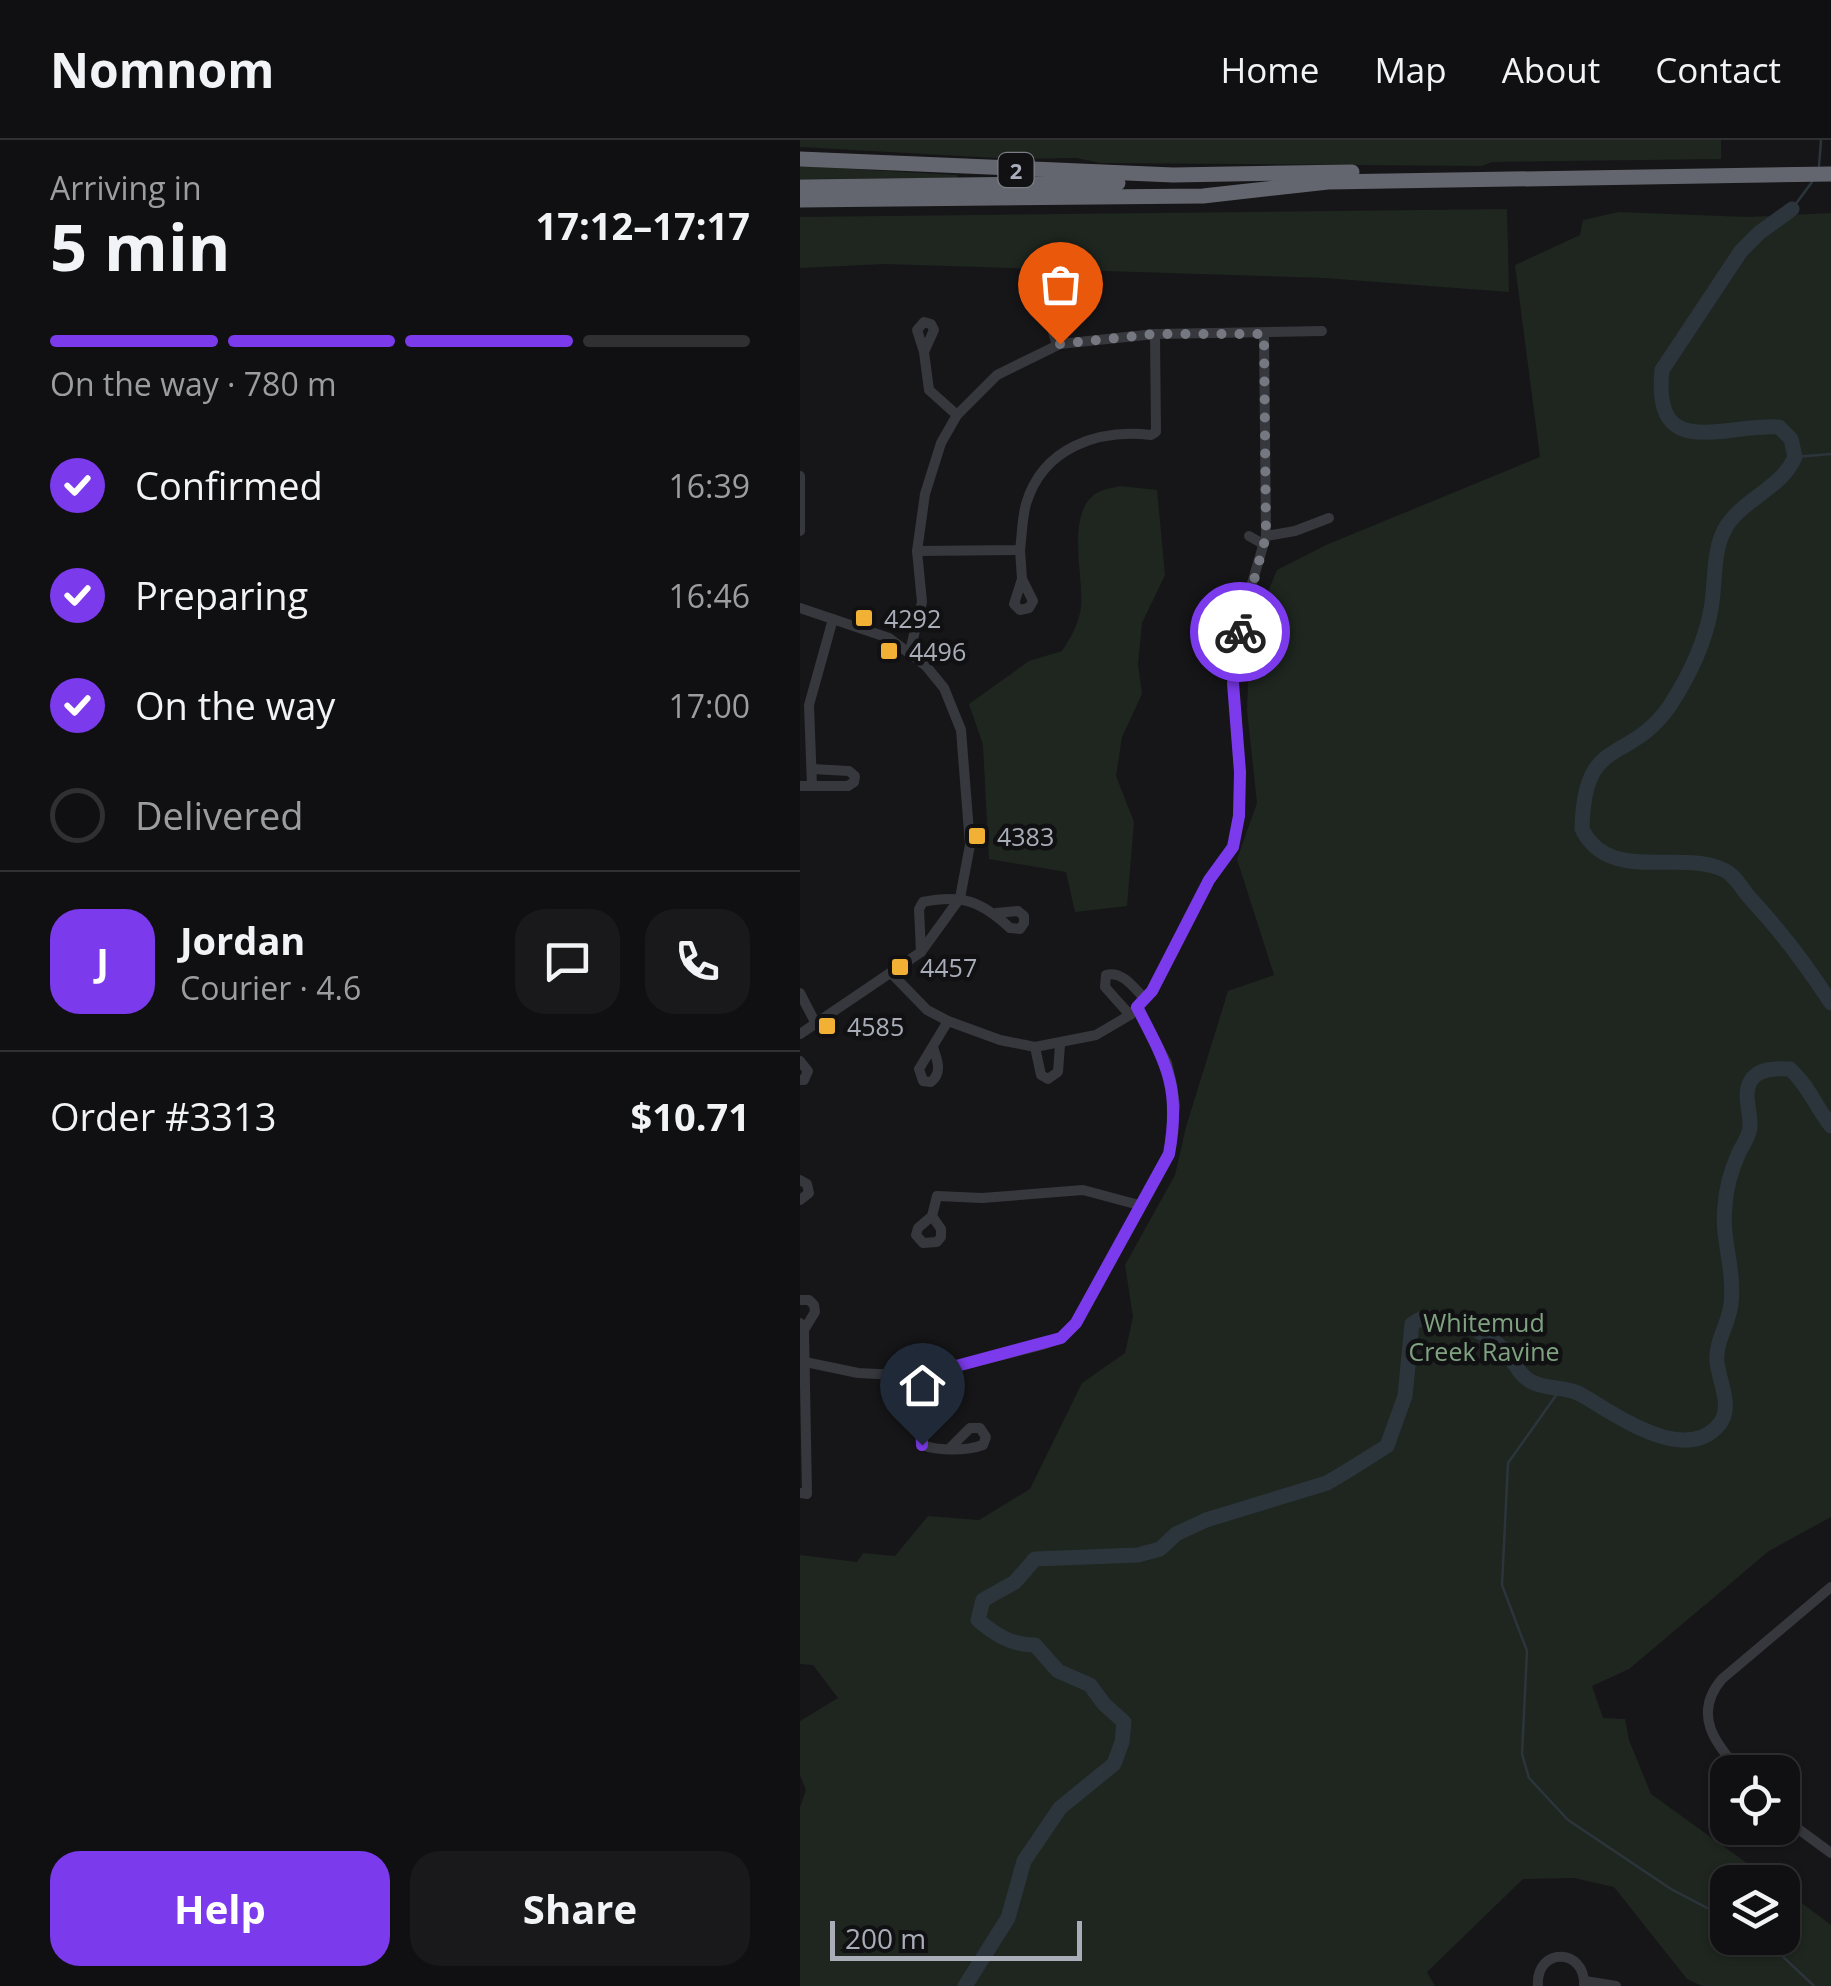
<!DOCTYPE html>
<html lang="en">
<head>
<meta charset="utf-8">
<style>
	body { margin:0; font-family:"Open Sans",sans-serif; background:#19191b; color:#f1f3f6; height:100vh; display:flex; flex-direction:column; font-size:38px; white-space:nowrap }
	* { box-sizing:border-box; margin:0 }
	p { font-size:32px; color:#9c9d9f }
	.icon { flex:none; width:55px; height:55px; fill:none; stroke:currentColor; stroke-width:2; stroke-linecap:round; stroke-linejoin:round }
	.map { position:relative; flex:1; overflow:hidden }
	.details { display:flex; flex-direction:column; background:#101012; width:800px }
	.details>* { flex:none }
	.fabs { position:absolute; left:910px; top:1615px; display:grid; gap:20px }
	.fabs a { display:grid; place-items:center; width:90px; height:90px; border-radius:20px; background:#101012; box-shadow:0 2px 8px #0004,0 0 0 2px #303032; font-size:50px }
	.scale { position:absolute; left:30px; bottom:25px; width:252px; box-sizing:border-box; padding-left:10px; border:5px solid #a8adb8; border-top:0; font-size:28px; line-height:35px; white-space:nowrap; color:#a8adb8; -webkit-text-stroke:8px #111113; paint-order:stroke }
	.pin { position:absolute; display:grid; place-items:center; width:85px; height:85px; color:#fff; margin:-102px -42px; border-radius:50% 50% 50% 0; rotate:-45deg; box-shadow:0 0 10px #0007 }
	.pin .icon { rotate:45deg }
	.courier { position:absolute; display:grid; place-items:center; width:100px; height:100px; margin:-50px; border:8px solid #7c3aed; border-radius:50%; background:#fff; color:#222; box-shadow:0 2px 12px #0007 }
	.overview em { font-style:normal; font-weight:700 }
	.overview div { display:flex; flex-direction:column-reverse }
	.overview { display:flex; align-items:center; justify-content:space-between; height:170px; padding:0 50px }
	h1 { font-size:65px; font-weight:700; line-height:75px }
	.bar { display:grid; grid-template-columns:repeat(4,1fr); gap:15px 10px; align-content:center; height:120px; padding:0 50px }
	.bar i { height:12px; border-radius:8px; background:#303032 }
	.bar .selected { background:#7c3aed }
	.bar p { grid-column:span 4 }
	.line { display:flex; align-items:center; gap:25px; padding:0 50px; border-top:2px solid #303032 }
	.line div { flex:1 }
	.round { display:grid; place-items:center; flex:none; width:105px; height:105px; border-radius:30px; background:#19191b }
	ol { padding:0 50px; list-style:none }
	li { display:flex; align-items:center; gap:30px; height:110px }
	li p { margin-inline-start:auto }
	li .icon { padding:10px; border-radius:50%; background:#7c3aed; color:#fff; stroke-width:4 }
	li:last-child { color:#9c9d9f }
	li i { width:55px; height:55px; border:5px solid #303032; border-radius:50% }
	.primary-button { display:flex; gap:20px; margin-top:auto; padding:20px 50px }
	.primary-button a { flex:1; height:115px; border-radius:30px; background:#7c3aed; color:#fff; font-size:40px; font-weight:700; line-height:115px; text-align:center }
	.primary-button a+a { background:#19191b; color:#f1f3f6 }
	header { display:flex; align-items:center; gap:60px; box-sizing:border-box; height:140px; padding:0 50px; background:#101012; border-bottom:2px solid #303032 }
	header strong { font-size:48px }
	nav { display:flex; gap:55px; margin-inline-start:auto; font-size:35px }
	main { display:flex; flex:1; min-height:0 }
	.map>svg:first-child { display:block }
	.green { fill:#1e261f }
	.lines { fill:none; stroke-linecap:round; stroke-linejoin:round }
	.stream { stroke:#2c353c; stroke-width:2.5 }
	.river { stroke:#2c353c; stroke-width:15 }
	.minor { stroke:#37383d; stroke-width:10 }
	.highway { stroke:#63666e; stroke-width:15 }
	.done { stroke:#757880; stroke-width:10; stroke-dasharray:0 18 }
	.route { stroke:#7c3aed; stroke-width:12 }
	.poi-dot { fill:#f2b134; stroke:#111113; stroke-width:4 }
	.labels { text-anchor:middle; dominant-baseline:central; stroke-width:9; stroke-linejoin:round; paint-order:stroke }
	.shield { fill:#111113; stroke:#7b7e86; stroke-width:2.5 }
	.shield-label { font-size:22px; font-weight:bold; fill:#a8adb8 }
	.poi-label { font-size:25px; fill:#a8adb8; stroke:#111113; text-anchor:start }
	.park-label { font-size:25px; fill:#7fa381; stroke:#111113 }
</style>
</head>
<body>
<header>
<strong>Nomnom</strong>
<nav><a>Home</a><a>Map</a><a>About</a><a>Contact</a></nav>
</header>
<main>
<section class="details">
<div class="overview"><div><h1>5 min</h1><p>Arriving in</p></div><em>17:12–17:17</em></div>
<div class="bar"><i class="selected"></i><i class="selected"></i><i class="selected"></i><i></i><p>On the way · 780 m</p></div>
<ol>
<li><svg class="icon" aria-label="check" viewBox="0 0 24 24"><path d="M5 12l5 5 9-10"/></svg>Confirmed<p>16:39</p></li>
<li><svg class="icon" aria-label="check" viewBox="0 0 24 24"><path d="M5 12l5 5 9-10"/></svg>Preparing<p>16:46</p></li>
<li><svg class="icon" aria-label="check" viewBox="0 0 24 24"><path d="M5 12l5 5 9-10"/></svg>On the way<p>17:00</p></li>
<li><i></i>Delivered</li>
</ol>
<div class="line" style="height:180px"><b class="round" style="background:#7c3aed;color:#fff">J</b><div><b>Jordan</b><p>Courier · 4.6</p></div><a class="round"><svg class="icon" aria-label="chat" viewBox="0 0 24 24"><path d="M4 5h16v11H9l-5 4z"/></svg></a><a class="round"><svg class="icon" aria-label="phone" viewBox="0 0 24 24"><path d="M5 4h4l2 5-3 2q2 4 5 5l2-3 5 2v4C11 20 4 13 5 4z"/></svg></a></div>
<div class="line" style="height:130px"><div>Order #3313</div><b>$10.71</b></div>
<div class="primary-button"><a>Help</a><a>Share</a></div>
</section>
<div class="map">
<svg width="1031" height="1846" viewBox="0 0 1031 1846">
	<rect width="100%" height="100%" fill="#161618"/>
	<!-- green -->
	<g class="green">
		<polygon points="0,0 921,0 921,19 692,22 682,26 300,23 276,18 214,19 0,7"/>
		<polygon points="0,26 157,35 157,38 0,39"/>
		<polygon points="707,69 709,152 524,138 85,124 0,128 0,77"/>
		<polygon points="819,72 948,77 1031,73 1031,1377 969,1411 829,1529 792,1546 803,1578 825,1579 829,1600 851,1654 973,1742 928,1742 928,1798 982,1798 983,1749 1031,1785 1031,1846 902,1846 887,1839 814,1747 774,1738 723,1739 627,1832 635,1846 0,1846 0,1667 6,1650 0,1635 0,1581 38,1558 13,1525 0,1524 0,1415 57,1422 63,1413 95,1416 128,1376 179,1380 230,1349 282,1243 325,1213 333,1177 325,1125 375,1035 386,987 428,851 474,835 437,719 457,663 447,570 449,517 454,485 477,430 526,405 740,317 715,125 780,95 783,80"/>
		<path d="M320,346L357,350L365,435L342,483L338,524L342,554L322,597L316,636L334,682L327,766L275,772L266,732L189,719L183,605L169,564L229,521L262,511C271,497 279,484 281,467C284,436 265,372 297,353C303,349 313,348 320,346Z"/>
	</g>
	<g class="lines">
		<!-- stream -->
		<g class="stream">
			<polyline points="1019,26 1021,0"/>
			<polyline points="992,69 1012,42"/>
			<polyline points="995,317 1031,314"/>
			<polyline points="762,1247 708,1323 702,1445 727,1511 722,1614 729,1638 768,1680 871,1749 928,1779"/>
			<polyline points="963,1798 1014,1846"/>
		</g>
		<!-- river -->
		<g class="river">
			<path d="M992,69L959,93L941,111L862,230C852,322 922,284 979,287L991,299L995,317C982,348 943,359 926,387C912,410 916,443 911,469C905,503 888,538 869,567C827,626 784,593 782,689C809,744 879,709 924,730C935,735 942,749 950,758C983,794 1004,822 1031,863"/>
			<path d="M165,1846L208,1778L224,1721L260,1668L314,1624L322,1602L324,1582L304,1564L290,1545L258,1531L235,1505C211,1505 196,1495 178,1480L183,1460L215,1442L235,1419L338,1415L360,1409L376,1394L406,1380L527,1343L552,1328L587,1306L605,1256L612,1184C635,1165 689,1192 706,1212C714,1221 719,1235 730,1241C745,1250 764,1246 780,1254C814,1273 881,1324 917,1287C935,1269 919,1243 917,1222C915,1201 929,1184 931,1164C935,1128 921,1099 925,1066C926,1049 931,1031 938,1015C942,1005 949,998 950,987C951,973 943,955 950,942C957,928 976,928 990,929C1008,945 1016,967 1031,986"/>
		</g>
		<!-- minor -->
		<g class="minor">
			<polyline points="250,182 257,205"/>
			<polyline points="124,212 117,190 124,182 131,184 134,190 124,212 129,250 157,275"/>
			<polyline points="0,336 0,391"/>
			<polyline points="449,396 463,404"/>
			<polyline points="466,396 495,391 529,378"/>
			<polyline points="220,410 222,439 214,464 220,470 229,468 233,461 222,439"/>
			<path d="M117,411L220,410C222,396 222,378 226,364C243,307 298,289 351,295L356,292L355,194"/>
			<polyline points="0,468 89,498 126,526 144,548 161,590 170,705 160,758 121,812 0,894"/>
			<polyline points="110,511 122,462 117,411 125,354 141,303 157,275 197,235 260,204 355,194 522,191"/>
			<polyline points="0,646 12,646 9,565 33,479"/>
			<polyline points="12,646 48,646 54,642 55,636 49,631 12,629"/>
			<path d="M121,812L119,769L123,762C162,754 181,761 210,788L220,789L224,783V776L218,771L196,773"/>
			<polyline points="92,834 127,870 148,881 200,900 235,907 296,895 330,875 352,851 409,740 433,707 439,676 440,632 433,543 442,477 466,396 464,194"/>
			<polyline points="0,853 15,882"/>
			<path d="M330,875L305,847L306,835C322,830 334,848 345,859"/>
			<path d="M133,907C137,920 143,932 131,942L123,941L119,929L148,881"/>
			<polyline points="235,907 241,935 248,939 258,932 260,905"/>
			<polyline points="0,921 8,931 4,940 0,940"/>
			<polyline points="0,1040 7,1044 9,1053 0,1060"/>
			<polyline points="132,1076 118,1088 116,1095 123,1103 137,1102 141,1097 141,1089 132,1076 137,1056 182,1058 283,1050 339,1065"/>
			<polyline points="0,1160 9,1160 14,1165 15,1172 4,1190"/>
			<polyline points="0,1183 4,1190 7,1354 0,1353"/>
			<polyline points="0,1221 58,1233 119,1236 242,1205 261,1198 276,1183 369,1015 375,966 372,945 367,923 337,867"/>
			<polyline points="109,1236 113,1214 123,1208 132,1213 139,1231"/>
			<path d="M119,1236L122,1305C138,1311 167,1311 183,1305L186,1297L180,1288H170L150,1308"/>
			<path d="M941,1632C915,1604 892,1574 922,1539L1031,1447"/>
			<polyline points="982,1677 1031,1713"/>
			<polyline points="785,1841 816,1846"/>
			<path d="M738,1846C735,1807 786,1807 784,1846"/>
		</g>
		<!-- highway -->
		<g class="highway">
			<polyline points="0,19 373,35 552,32"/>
			<polyline points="0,47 318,43"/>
			<polyline points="0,60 403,56 528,42 1031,34"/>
		</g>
	</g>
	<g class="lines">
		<!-- done -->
		<polyline class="done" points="260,204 355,194 464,194 466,396 440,492"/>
		<!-- route -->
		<path class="route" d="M122,1305L119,1236L261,1198L276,1183L369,1014C381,948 367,925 337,867L352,851L409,740L433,707L439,676L440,632L433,543L440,492"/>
	</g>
	<!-- markers -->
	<g class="poi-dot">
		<rect x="54" y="468" width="20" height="20" rx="5"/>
		<rect x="79" y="501" width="20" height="20" rx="5"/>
		<rect x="167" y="686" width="20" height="20" rx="5"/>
		<rect x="90" y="817" width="20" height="20" rx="5"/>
		<rect x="17" y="876" width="20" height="20" rx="5"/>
	</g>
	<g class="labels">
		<!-- shield labels -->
		<rect class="shield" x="198.5" y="13" width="35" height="34" rx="8"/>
		<g class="shield-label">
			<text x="216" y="30">2</text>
		</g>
		<!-- poi labels -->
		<g class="poi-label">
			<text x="84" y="478">4292</text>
			<text x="109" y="511">4496</text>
			<text x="197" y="696">4383</text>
			<text x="120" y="827">4457</text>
			<text x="47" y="886">4585</text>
		</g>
		<!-- park labels -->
		<g class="park-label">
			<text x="684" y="1182">Whitemud<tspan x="684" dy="29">Creek Ravine</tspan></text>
		</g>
	</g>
</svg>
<div class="fabs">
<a><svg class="icon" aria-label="locate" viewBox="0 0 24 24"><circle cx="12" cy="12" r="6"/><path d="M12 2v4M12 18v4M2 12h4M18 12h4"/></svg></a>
<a><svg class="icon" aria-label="layers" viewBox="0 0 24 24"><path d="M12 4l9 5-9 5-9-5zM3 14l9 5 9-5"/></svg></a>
</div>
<div class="scale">200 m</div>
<div class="pin" style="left:260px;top:204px;background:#ea580c"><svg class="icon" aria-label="bag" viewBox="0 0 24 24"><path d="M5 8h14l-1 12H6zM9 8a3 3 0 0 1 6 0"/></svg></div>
<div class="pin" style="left:122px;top:1305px;background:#1f2937"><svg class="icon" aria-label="home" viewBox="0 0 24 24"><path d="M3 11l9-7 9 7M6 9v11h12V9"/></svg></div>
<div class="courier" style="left:440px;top:492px"><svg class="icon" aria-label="bike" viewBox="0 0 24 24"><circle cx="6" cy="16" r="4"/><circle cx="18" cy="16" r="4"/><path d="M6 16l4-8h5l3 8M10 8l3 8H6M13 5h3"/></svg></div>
</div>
</main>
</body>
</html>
